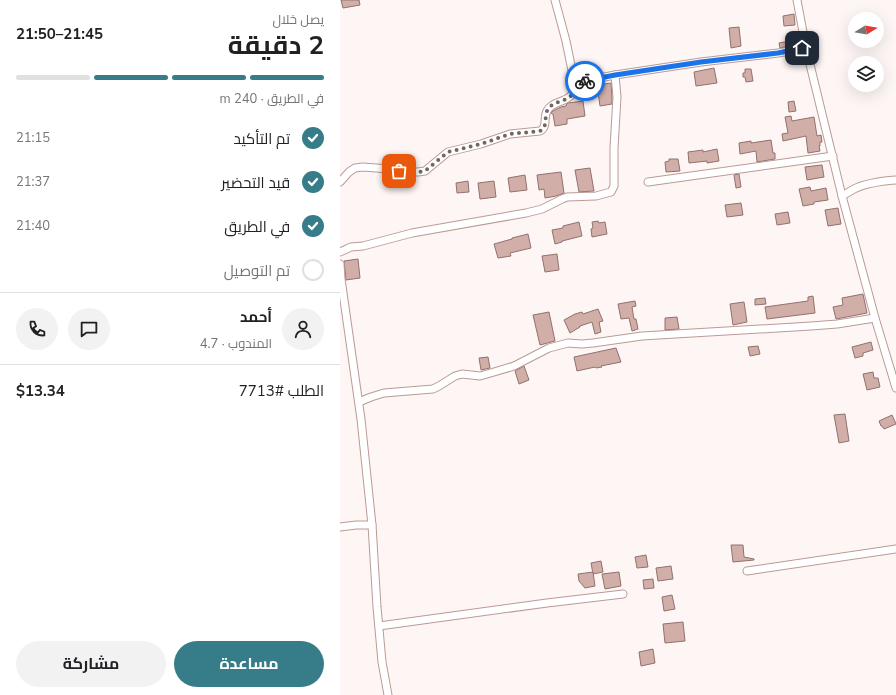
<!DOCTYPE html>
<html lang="ar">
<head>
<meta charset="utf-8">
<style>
	body { margin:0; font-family:"Nunito Sans",Cairo,sans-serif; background:#f2f2f2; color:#202124; direction:rtl; height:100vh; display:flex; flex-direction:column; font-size:15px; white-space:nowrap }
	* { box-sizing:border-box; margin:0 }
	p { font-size:13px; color:#757577 }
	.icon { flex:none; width:22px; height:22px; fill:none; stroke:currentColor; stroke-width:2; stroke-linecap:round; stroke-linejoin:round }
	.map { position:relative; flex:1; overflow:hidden; direction:ltr }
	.sheet { display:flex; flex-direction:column; background:#fff; width:340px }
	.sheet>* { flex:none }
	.needle { width:26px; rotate:79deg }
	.buttons { position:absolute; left:508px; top:12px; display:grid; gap:8px }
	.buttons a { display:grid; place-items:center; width:36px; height:36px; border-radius:50%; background:#fff; box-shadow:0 4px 16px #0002; font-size:20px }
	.pin { position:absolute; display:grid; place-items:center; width:34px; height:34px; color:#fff; margin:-17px; border-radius:8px; box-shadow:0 2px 6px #0006 }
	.courier { position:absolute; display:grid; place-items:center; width:40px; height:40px; margin:-20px; border:3px solid #1a73e8; border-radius:50%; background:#fff; color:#222; box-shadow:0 1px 5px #0007 }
	.headline em { font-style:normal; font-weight:700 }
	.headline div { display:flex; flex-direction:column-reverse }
	.headline { display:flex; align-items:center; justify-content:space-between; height:68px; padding:0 16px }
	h1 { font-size:26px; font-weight:700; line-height:30px }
	.bar { display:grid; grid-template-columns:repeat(4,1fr); gap:6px 4px; align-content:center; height:48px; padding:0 16px }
	.bar i { height:5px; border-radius:3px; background:#e0e0e0 }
	.bar .selected { background:#377d89 }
	.bar p { grid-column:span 4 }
	.line { display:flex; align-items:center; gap:10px; padding:0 16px; border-top:1px solid #e0e0e0 }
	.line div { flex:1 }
	.round { display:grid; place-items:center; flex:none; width:42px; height:42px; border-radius:21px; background:#f2f2f2 }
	ol { padding:0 16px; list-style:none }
	li { display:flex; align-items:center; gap:12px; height:44px }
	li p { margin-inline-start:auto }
	li .icon { padding:4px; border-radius:50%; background:#377d89; color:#fff; stroke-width:4 }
	li:last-child { color:#757577 }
	li i { width:22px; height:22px; border:2px solid #e0e0e0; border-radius:50% }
	.cta { display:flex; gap:8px; margin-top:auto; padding:8px 16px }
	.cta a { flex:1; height:46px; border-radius:24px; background:#377d89; color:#fff; font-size:16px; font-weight:700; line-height:46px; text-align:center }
	.cta a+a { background:#f2f2f2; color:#202124 }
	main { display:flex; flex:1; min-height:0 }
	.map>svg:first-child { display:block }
	.building { fill:#d1afa8; stroke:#91716c }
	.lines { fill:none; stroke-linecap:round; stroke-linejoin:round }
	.street-casing { stroke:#bc9a94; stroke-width:9 }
	.street { stroke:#fff; stroke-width:7 }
	.done { stroke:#726765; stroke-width:4; stroke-dasharray:0 7.2 }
	.route { stroke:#1a73e8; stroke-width:5 }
</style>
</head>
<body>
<main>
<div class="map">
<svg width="556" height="695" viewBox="0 0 556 695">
	<rect width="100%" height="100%" fill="#fef6f5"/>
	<!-- building -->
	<g class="building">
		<polygon points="1,0 19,0 20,5 3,8"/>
		<polygon points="454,14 455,25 444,26 443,16"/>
		<polygon points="399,27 401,46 391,48 389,28"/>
		<polygon points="459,39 460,44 440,48 439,43"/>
		<polygon points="374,68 377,83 356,86 354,72"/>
		<polygon points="405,69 411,69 413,81 406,82 405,77 403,77 403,73 405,73"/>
		<polygon points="271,83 272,97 272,104 260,106 257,85"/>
		<polygon points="243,101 245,116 227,119 227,124 215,126 213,114 211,113 213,111 221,107 226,106 226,105 228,103"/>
		<polygon points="454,101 456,111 449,112 448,102"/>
		<polygon points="451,116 452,121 474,117 477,136 481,135 482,142 480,142 480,146 479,146 480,151 468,153 466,136 443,141 442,134 448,133 445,117"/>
		<polygon points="431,140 433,153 435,153 435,159 417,162 416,151 400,154 399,143 411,141 411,143"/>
		<polygon points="377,149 379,161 367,163 367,161 349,163 348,152 363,150 363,152"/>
		<polygon points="329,159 338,159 340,171 326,172 325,162 329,161"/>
		<polygon points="482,165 484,177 467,180 465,167"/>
		<polygon points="250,168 254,191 239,192 235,170"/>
		<polygon points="221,172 224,193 216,196 205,198 204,189 199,190 197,175"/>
		<polygon points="399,174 401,187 396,188 394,175"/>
		<polygon points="185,175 187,190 170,192 168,178"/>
		<polygon points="128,181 129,192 117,193 116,183"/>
		<polygon points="154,181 156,197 140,199 138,183"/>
		<polygon points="470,187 471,191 486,188 488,200 474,202 474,204 463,206 459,189"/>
		<polygon points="401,203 403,215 387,217 385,205"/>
		<polygon points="498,208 501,224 488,226 485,210"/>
		<polygon points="448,212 450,223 437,225 435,214"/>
		<polygon points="258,221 259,223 265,222 267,234 252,237 251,229 253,228 252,222"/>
		<polygon points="239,222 242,236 222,241 222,242 215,244 212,230 223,228 223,226"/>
		<polygon points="188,234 191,248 170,253 171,256 158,258 154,244 172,239 172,238"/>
		<polygon points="217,254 219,270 205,272 202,256"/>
		<polygon points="18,259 20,278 6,280 4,261"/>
		<polygon points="523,294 527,313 496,319 493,307 503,305 502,298"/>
		<polygon points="473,296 475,313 427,319 425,307 468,301 468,297"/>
		<polygon points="425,298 426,304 415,305 415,299"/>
		<polygon points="295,301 296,306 292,307 294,319 296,319 298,329 292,331 289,318 281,319 278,304"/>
		<polygon points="404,302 407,322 393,325 390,304"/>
		<polygon points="258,309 263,321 259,322 261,332 255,334 252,322 240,326 240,327 230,333 224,320 235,314 242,312 243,314"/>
		<polygon points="209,312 215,341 200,345 193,315"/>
		<polygon points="337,317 339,329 325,330 325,318"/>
		<polygon points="531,342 533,350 523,353 523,356 515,358 512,347"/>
		<polygon points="418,346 420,354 410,356 408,347"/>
		<polygon points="276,348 281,362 261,366 262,367 256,368 255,367 237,371 234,357"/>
		<polygon points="148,357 150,368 141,370 139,358"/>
		<polygon points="184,366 189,380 179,384 175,371"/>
		<polygon points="533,372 534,378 538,378 540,387 527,390 523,374"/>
		<polygon points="505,414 509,441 499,443 494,415"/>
		<polygon points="552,415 556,424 544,429 542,426 541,426 539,421"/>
		<polygon points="391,545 403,545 404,557 414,559 414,560 393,562"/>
		<polygon points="306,555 308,567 297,568 295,557"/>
		<polygon points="261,561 263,572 253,574 251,563"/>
		<polygon points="331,566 333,579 318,581 316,568"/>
		<polygon points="253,572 255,586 245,588 239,581 238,574"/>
		<polygon points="279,572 281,586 265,589 262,574"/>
		<polygon points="313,579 314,588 304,589 303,580"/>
		<polygon points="332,595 335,609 324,611 322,597"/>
		<polygon points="343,622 345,641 325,643 323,624"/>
		<polygon points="313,649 315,663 301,666 299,652"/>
	</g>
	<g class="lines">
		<!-- street casing -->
		<g class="street-casing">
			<g id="street">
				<polyline points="457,0 466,48 502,196 535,318 556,388"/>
				<polyline points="275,75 361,62 438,53 466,48"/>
				<path d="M0,182L9,172L15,168L23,167L49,169L68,172H78L85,171L108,152L141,144L170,134L200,131C208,127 203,118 207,111C213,98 237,105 235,81"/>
				<polyline points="308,182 493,156"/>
				<path d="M502,196C506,194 510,191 514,189C526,183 542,181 556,180"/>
				<polyline points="0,252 11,247 23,246 72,233 186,213 202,209 222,199 227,197 256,196 271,192 274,186 274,148 277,97 275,75 239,82 235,81 234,80 226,41 215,0"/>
				<polyline points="0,264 1,279 21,419 32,525 37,607 42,662 48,695"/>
				<polyline points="19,402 31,397 44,393 93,389 99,386 115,376 122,374 140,376 154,372 174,366 209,348 228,343 242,344 253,343 302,336 471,326 497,324 535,318"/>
				<polyline points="0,527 16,525 32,525"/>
				<polyline points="407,571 556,549"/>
				<polyline points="39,626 207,603 283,594"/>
			</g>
		</g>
		<!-- street -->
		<use href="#street" class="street"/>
	</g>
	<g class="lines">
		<!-- done -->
		<path class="done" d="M59,171L78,172L85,171L108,152L141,144L170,134L200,131C208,127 204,118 207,111C213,97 237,105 235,82L245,81"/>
		<!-- route -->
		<polyline class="route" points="245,81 275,75 361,62 438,53 462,48"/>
	</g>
</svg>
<div class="buttons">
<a><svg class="needle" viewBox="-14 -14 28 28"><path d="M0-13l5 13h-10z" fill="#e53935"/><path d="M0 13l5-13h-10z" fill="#757577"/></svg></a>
<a><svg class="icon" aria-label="layers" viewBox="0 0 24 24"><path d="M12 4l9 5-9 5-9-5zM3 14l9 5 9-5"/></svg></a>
</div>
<div class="pin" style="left:59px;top:171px;background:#ea580c"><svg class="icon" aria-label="bag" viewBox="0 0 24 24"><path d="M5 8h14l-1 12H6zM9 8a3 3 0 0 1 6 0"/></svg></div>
<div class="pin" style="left:462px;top:48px;background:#1f2937"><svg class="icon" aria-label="home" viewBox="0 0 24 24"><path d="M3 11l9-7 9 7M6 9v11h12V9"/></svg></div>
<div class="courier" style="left:245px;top:81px"><svg class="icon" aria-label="bike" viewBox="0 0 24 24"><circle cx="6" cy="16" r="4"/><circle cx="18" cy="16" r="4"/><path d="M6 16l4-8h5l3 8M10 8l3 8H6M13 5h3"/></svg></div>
</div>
<section class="sheet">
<div class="headline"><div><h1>2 دقيقة</h1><p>يصل خلال</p></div><em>21:45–21:50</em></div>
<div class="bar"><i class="selected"></i><i class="selected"></i><i class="selected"></i><i></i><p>في الطريق · 240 m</p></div>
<ol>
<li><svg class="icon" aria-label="check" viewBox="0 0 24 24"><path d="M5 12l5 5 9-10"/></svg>تم التأكيد<p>21:15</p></li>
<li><svg class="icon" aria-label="check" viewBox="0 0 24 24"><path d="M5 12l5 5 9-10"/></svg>قيد التحضير<p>21:37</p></li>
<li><svg class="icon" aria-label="check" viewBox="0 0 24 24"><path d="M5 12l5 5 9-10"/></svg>في الطريق<p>21:40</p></li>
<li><i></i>تم التوصيل</li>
</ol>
<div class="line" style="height:72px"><a class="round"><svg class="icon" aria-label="person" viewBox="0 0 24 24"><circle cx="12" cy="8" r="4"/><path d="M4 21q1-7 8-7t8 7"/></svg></a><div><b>أحمد</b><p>المندوب · 4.7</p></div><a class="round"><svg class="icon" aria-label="chat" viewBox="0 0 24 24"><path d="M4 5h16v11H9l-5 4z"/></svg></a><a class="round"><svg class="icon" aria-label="phone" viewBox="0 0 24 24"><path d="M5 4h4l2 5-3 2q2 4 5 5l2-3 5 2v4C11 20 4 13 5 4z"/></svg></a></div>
<div class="line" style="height:52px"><div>الطلب #7713</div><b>$13.34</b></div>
<div class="cta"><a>مساعدة</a><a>مشاركة</a></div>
</section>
</main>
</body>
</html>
